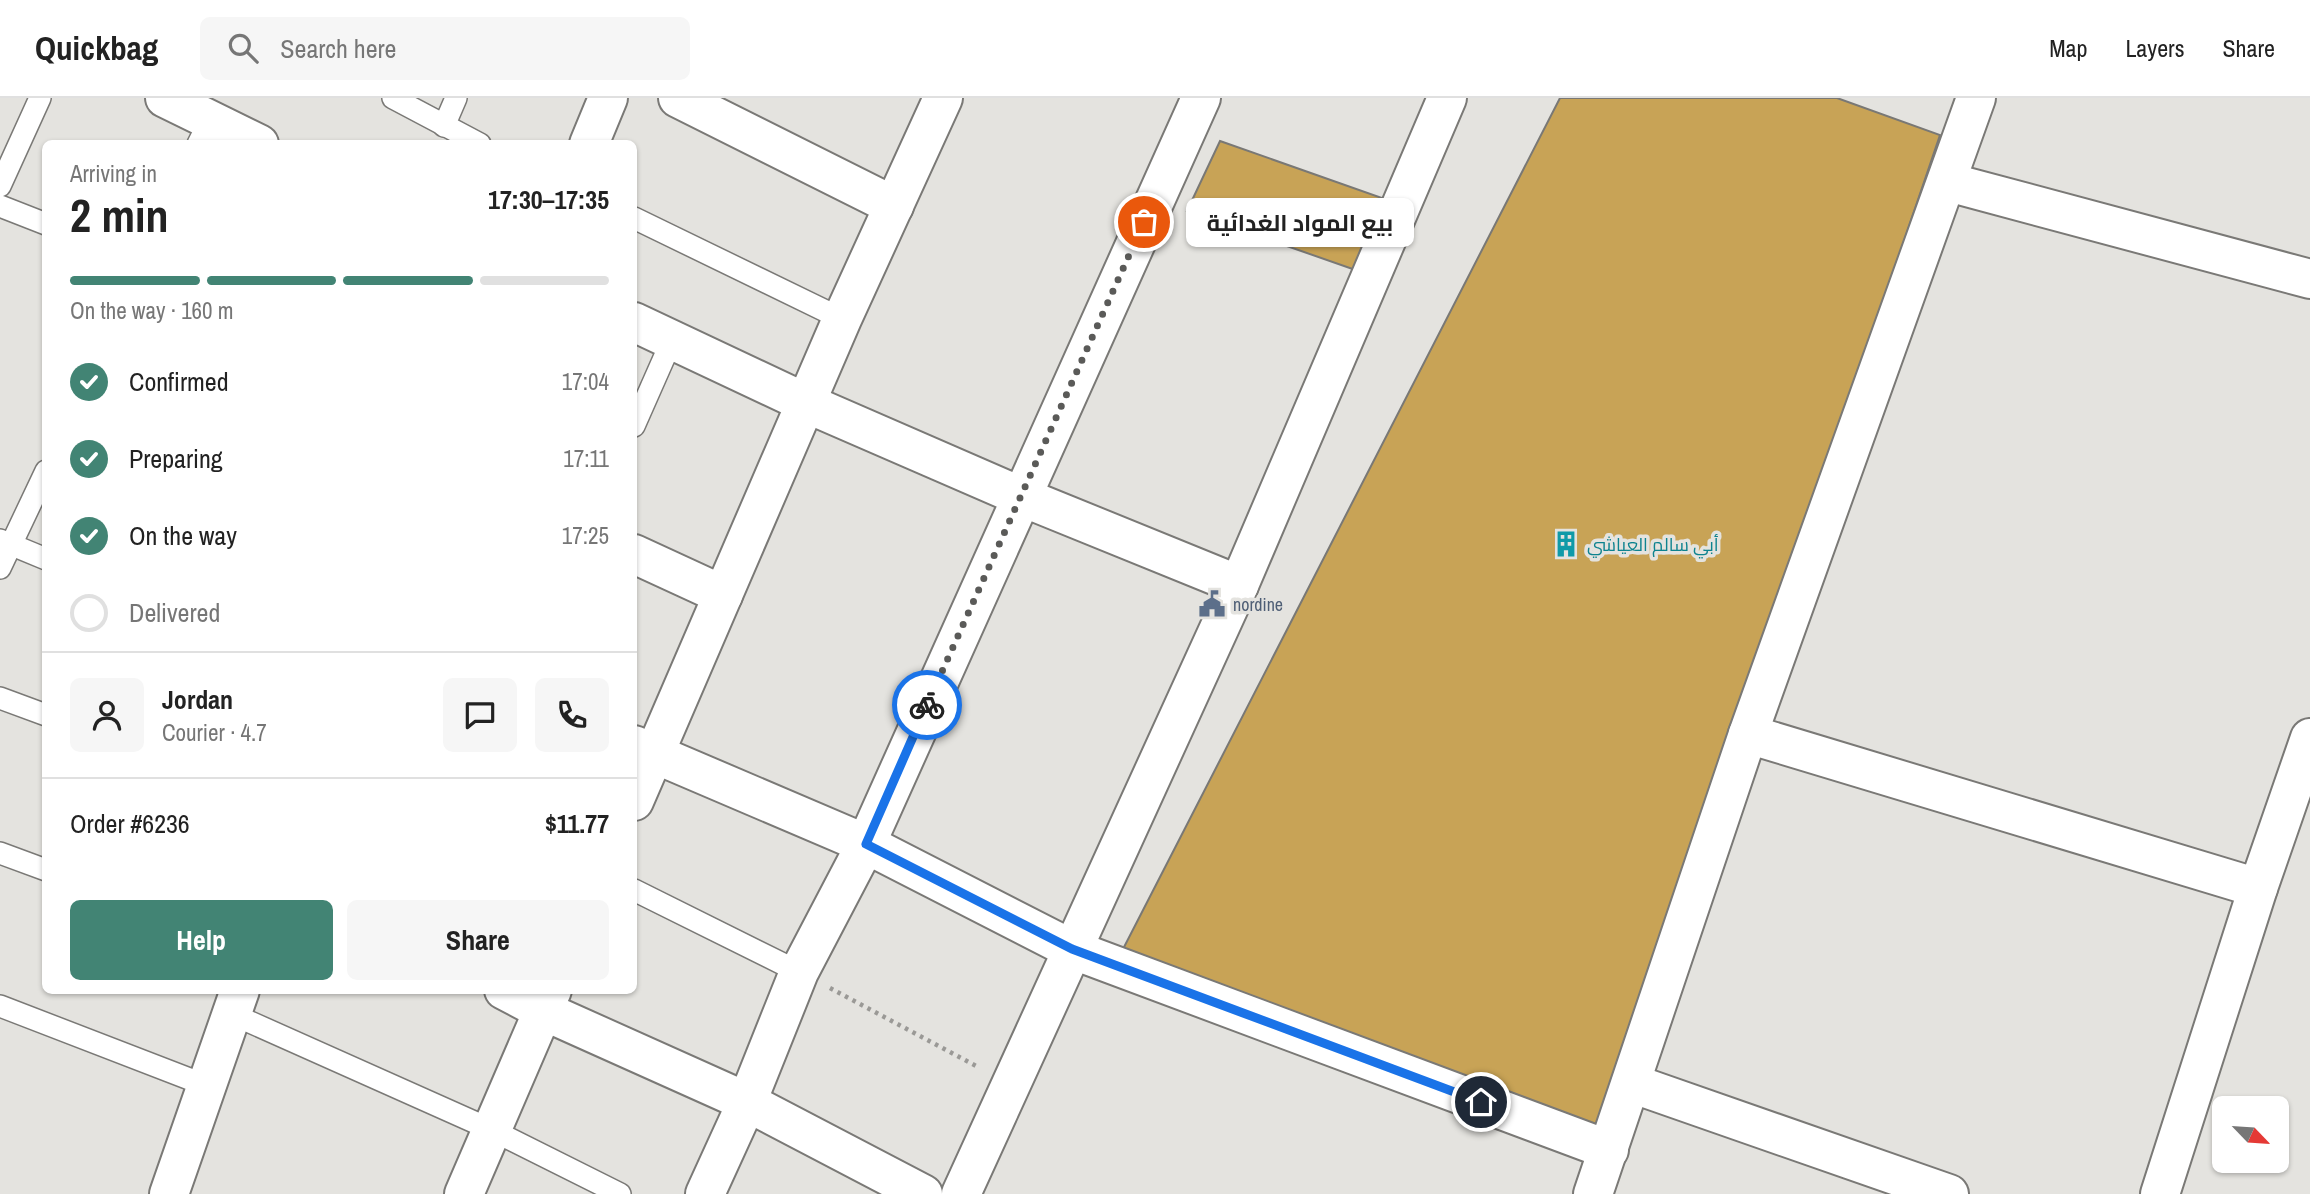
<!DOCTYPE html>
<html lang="en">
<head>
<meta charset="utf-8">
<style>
	body { margin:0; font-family:"Archivo Narrow",Cairo,sans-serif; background:#f6f6f6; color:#222; height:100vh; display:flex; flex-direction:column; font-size:26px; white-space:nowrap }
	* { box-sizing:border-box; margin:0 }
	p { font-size:23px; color:#767676 }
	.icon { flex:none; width:38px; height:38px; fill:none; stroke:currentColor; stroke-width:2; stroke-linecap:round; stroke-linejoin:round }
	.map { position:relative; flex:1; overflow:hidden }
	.drawer { position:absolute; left:42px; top:42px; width:595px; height:854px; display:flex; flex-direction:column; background:#fff; border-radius:10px; box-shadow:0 2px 5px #0004 }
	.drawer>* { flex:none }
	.needle { width:46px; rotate:115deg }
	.fabs { position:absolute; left:2212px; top:998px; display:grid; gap:14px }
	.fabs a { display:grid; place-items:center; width:77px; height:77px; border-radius:10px; background:#fff; box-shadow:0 2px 5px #0004; font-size:35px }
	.pin { position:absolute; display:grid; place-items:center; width:60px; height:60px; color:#fff; margin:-30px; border:4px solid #fff; border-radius:50%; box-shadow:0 2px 7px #0007 }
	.courier { position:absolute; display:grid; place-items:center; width:70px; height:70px; margin:-35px; border:5px solid #1a73e8; border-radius:50%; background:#fff; color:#222; box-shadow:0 2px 9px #0007 }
	.bubble { position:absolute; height:49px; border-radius:10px; background:#fff; box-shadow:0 2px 5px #0004; font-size:23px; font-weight:700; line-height:49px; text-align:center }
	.overview em { font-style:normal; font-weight:700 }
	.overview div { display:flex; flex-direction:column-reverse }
	.overview { display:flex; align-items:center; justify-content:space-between; height:119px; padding:0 28px }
	h1 { font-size:46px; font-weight:700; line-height:52px }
	.bar { display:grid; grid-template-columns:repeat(4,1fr); gap:10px 7px; align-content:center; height:84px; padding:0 28px }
	.bar i { height:9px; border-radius:5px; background:#e0e0e0 }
	.bar .selected { background:#428474 }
	.bar p { grid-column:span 4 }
	.line { display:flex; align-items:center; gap:18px; padding:0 28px; border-top:2px solid #e0e0e0 }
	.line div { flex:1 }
	.round { display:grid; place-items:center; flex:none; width:74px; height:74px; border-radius:10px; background:#f6f6f6 }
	ol { padding:0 28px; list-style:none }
	li { display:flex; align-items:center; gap:21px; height:77px }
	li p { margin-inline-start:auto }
	li .icon { padding:7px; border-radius:50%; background:#428474; color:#fff; stroke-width:4 }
	li:last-child { color:#767676 }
	li i { width:38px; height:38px; border:4px solid #e0e0e0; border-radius:50% }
	.action { display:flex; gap:14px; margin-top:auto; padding:14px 28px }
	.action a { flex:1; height:80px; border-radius:10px; background:#428474; color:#fff; font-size:28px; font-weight:700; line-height:80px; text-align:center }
	.action a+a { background:#f6f6f6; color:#222 }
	header { display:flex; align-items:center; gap:42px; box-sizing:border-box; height:98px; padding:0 35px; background:#fff; border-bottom:2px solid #e0e0e0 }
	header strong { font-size:33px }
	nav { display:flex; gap:38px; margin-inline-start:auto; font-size:24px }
	.search { width:490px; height:63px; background:#f6f6f6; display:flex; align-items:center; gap:18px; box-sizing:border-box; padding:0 24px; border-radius:10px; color:#767676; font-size:26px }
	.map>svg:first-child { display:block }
	.building { fill:#c8a356; stroke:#797875; stroke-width:2 }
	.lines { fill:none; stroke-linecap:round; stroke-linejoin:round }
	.service-casing { stroke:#7a7976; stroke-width:24 }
	.minor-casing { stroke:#7a7976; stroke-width:42 }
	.path { stroke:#9a9996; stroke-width:4.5; stroke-dasharray:3.5 5; stroke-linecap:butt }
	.service { stroke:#fff; stroke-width:21 }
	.minor { stroke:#fff; stroke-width:38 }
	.done { stroke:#5a5a58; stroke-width:7; stroke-dasharray:0 12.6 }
	.route { stroke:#1a73e8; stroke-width:9 }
	.labels { text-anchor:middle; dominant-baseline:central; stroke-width:7; stroke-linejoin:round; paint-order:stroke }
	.culture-label { font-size:18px; fill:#0d838f; stroke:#e4e3df; text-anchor:start }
	.service-label { font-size:18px; fill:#4e5e75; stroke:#e4e3df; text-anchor:start }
</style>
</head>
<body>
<header>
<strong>Quickbag</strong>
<div class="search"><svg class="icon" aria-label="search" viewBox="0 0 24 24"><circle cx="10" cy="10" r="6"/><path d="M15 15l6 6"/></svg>Search here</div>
<nav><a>Map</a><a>Layers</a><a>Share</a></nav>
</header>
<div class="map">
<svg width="2310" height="1096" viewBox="0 0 2310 1096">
	<rect width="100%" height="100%" fill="#e4e3df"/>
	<!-- building -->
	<g class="building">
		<polygon points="1560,0 1837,0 1940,37 1603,1030 1121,855"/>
		<polygon points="1220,43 1399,106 1364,175 1187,113"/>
	</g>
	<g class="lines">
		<!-- service casing -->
		<g class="service-casing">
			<g id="service">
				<polyline points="393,0 480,46"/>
				<polyline points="444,28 456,0"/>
				<polyline points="198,46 210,22"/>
				<polyline points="0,88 40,0"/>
				<polyline points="0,108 46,126"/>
				<polyline points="634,120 842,221"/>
				<polyline points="634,328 672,242"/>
				<polyline points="0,442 46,461"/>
				<polyline points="0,470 46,373"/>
				<polyline points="0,600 46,617"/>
				<polyline points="0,755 46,772"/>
				<polyline points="634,792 799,874"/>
				<polyline points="0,908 205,987"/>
				<polyline points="232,916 492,1032 620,1096"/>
			</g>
		</g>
		<!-- minor casing -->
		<g class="minor-casing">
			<g id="minor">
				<polyline points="165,0 259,46"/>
				<polyline points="678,0 894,108"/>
				<polyline points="589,46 608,0"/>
				<polyline points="1948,84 2310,181"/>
				<polyline points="634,224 806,305 1020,398 1239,487"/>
				<polyline points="634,456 723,497"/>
				<polyline points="1748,636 2258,790"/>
				<polyline points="634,647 866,746 1071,851 1609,1052"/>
				<polyline points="634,703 842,221 943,0"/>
				<polyline points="504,892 544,913 747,1004 923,1096"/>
				<polyline points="1631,985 1949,1096"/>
				<polyline points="169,1096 240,892"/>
				<polyline points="464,1096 552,892"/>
				<polyline points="705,1096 747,1004 799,874 866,746 1201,0"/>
				<polyline points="961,1096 1239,487 1447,0"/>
				<polyline points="1593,1096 1748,636 1976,0"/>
				<polyline points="2160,1096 2258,790 2310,640"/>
			</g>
		</g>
		<!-- path -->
		<polyline class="path" points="830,890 980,970"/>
		<!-- service -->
		<use href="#service" class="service"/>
		<!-- minor -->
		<use href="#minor" class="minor"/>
	</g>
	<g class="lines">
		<!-- done -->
		<polyline class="done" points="927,607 1144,124"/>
		<!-- route -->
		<polyline class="route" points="927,607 866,746 1072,851 1481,1004"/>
	</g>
	<!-- icons -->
	<defs>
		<g id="building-bare" transform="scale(2.1)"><path d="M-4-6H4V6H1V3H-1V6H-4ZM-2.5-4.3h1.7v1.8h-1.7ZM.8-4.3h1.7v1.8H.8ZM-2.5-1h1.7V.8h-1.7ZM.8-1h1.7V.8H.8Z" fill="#0f9aa8" stroke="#e4e3df" stroke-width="2.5" paint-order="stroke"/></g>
		<g id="civic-bare" transform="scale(2.1)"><path d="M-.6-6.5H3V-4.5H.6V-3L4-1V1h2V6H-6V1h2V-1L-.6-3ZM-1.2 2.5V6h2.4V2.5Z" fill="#5c6f8a" stroke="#e4e3df" stroke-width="2.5" paint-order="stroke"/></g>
	</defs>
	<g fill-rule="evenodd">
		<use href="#building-bare" x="1566" y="446"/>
		<use href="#civic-bare" x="1212" y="506"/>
	</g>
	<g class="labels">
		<!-- culture labels -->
		<g class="culture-label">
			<text x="1587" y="446">أبي سالم العياشي</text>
		</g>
		<!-- service labels -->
		<g class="service-label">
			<text x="1233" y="506">nordine</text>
		</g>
	</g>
</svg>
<div class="fabs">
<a><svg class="needle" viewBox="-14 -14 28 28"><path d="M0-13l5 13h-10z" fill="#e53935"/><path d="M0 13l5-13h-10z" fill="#767676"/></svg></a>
</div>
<div class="pin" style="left:1144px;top:124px;background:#ea580c"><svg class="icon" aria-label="bag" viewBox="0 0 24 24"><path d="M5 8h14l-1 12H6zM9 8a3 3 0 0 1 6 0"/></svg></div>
<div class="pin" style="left:1481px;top:1004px;background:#1f2937"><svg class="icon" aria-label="home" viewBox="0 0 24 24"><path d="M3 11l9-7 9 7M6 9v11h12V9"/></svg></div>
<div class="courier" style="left:927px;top:607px"><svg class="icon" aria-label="bike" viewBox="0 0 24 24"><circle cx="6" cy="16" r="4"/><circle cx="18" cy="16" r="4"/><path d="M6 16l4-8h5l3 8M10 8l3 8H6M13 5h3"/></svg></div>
<div class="bubble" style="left:1186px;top:100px;width:228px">بيع المواد الغدائية</div>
<section class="drawer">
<div class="overview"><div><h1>2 min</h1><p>Arriving in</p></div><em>17:30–17:35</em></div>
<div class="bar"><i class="selected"></i><i class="selected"></i><i class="selected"></i><i></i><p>On the way · 160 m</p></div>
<ol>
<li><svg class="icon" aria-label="check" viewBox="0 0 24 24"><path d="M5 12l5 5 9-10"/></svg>Confirmed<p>17:04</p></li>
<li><svg class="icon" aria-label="check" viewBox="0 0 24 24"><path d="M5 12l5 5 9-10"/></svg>Preparing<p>17:11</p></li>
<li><svg class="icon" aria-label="check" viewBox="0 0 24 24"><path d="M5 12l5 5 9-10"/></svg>On the way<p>17:25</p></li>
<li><i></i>Delivered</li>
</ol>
<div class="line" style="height:126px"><a class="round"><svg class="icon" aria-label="person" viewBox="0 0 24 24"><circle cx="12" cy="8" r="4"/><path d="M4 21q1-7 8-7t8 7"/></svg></a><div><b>Jordan</b><p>Courier · 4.7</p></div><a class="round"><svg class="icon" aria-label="chat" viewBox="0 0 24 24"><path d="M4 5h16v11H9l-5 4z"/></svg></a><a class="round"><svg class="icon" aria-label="phone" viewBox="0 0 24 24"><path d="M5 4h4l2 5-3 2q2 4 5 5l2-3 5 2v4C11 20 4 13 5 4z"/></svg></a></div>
<div class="line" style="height:91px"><div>Order #6236</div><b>$11.77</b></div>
<div class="action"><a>Help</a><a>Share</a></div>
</section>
</div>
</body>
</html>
